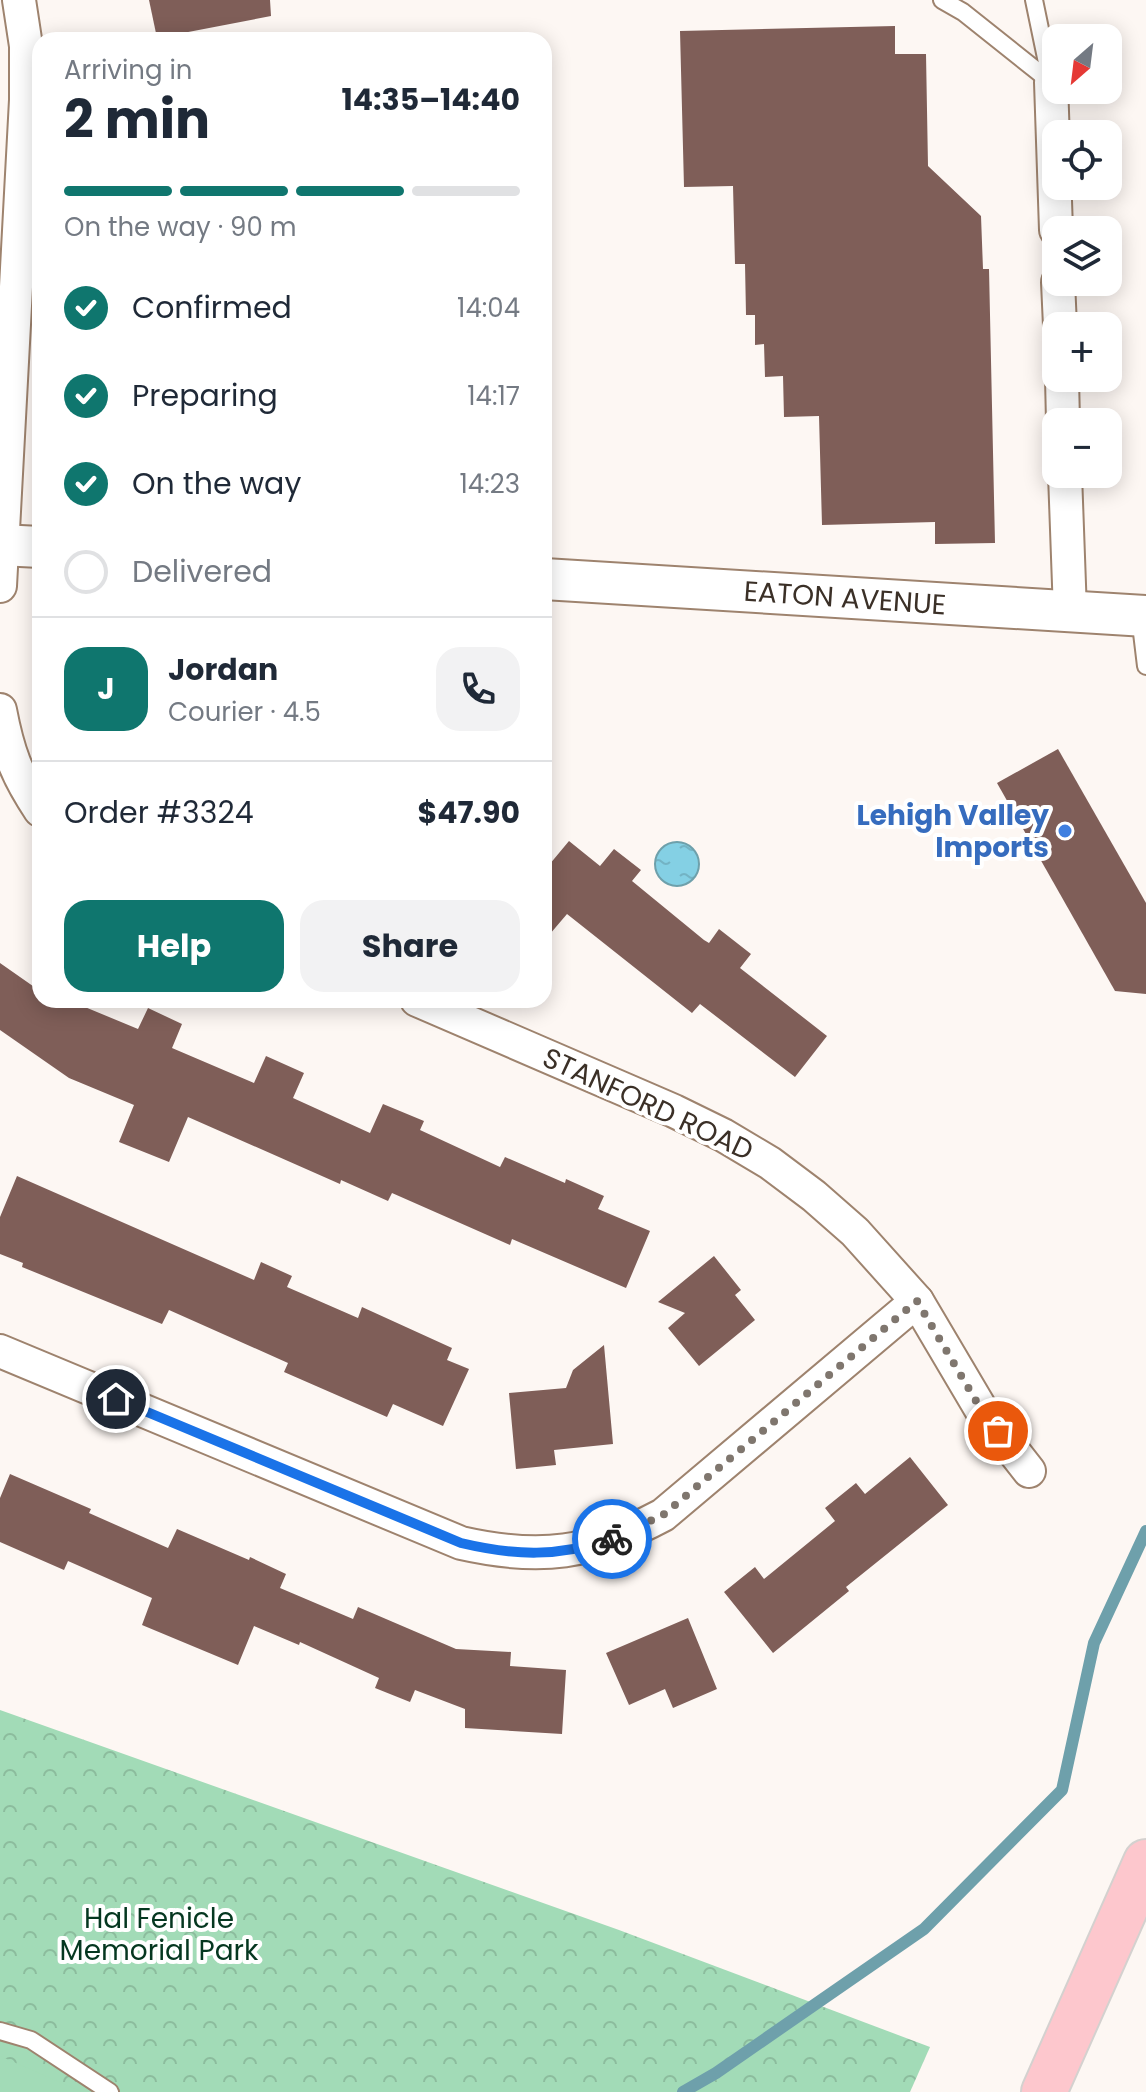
<!DOCTYPE html>
<html lang="en">
<head>
<meta charset="utf-8">
<style>
	body { margin:0; font-family:Poppins,sans-serif; background:#f2f2f3; color:#1f2937; height:100vh; display:flex; flex-direction:column; font-size:30px; white-space:nowrap }
	* { box-sizing:border-box; margin:0 }
	p { font-size:26px; color:#747a83 }
	.icon { flex:none; width:44px; height:44px; fill:none; stroke:currentColor; stroke-width:2; stroke-linecap:round; stroke-linejoin:round }
	.map { position:relative; flex:1; overflow:hidden }
	.details { position:absolute; left:32px; top:32px; width:520px; height:976px; display:flex; flex-direction:column; background:#fff; border-radius:24px; box-shadow:0 4px 20px #0003 }
	.details>* { flex:none }
	.needle { width:52px; rotate:208deg }
	.fabs { position:absolute; left:1042px; top:24px; display:grid; gap:16px }
	.fabs a { display:grid; place-items:center; width:80px; height:80px; border-radius:16px; background:#fff; box-shadow:0 4px 20px #0003; font-size:40px }
	.pin { position:absolute; display:grid; place-items:center; width:68px; height:68px; color:#fff; margin:-34px; border:4px solid #fff; border-radius:50%; box-shadow:0 2px 8px #0007 }
	.courier { position:absolute; display:grid; place-items:center; width:80px; height:80px; margin:-40px; border:6px solid #1a73e8; border-radius:50%; background:#fff; color:#222; box-shadow:0 2px 10px #0007 }
	.head em { font-style:normal; font-weight:700 }
	.head div { display:flex; flex-direction:column-reverse }
	.head { display:flex; align-items:center; justify-content:space-between; height:136px; padding:0 32px }
	h1 { font-size:52px; font-weight:700; line-height:60px }
	.bar { display:grid; grid-template-columns:repeat(4,1fr); gap:12px 8px; align-content:center; height:96px; padding:0 32px }
	.bar i { height:10px; border-radius:6px; background:#e0e1e3 }
	.bar .selected { background:#0f766e }
	.bar p { grid-column:span 4 }
	.line { display:flex; align-items:center; gap:20px; padding:0 32px; border-top:2px solid #e0e1e3 }
	.line div { flex:1 }
	.round { display:grid; place-items:center; flex:none; width:84px; height:84px; border-radius:24px; background:#f2f2f3 }
	ol { padding:0 32px; list-style:none }
	li { display:flex; align-items:center; gap:24px; height:88px }
	li p { margin-inline-start:auto }
	li .icon { padding:8px; border-radius:50%; background:#0f766e; color:#fff; stroke-width:4 }
	li:last-child { color:#747a83 }
	li i { width:44px; height:44px; border:4px solid #e0e1e3; border-radius:50% }
	.action { display:flex; gap:16px; margin-top:auto; padding:16px 32px }
	.action a { flex:1; height:92px; border-radius:24px; background:#0f766e; color:#fff; font-size:32px; font-weight:700; line-height:92px; text-align:center }
	.action a+a { background:#f2f2f3; color:#1f2937 }
	.map>svg:first-child { display:block }
	.park { fill:url(#park-crowns) }
	.pitch { fill:#a2dbb7 }
	.water { fill:url(#water-ripples); stroke:#6ea0ab; stroke-width:2 }
	.lines { fill:none; stroke-linecap:round; stroke-linejoin:round }
	.stream { stroke:#6ea0ab; stroke-width:12 }
	.building { fill:#7f5e58 }
	.service-casing { stroke:#9e836e; stroke-width:20 }
	.minor-casing { stroke:#9e836e; stroke-width:36 }
	.tertiary-casing { stroke:#9e836e; stroke-width:44 }
	.motorway-casing { stroke:#d4d1cf; stroke-width:48 }
	.service { stroke:#fff; stroke-width:16 }
	.minor { stroke:#fff; stroke-width:32 }
	.tertiary { stroke:#fff; stroke-width:40 }
	.motorway { stroke:#fdc7cd; stroke-width:44 }
	.done { stroke:#7f766e; stroke-width:8; stroke-dasharray:0 14.4 }
	.route { stroke:#1a73e8; stroke-width:10 }
	.shop-dot { fill:#3f7fe0; stroke:#fff; stroke-width:3 }
	.labels { text-anchor:middle; dominant-baseline:central; stroke-width:8; stroke-linejoin:round; paint-order:stroke }
	.street-label { font-size:28px; fill:#3b3027; stroke:#fff }
	.shop-label { font-size:28px; font-weight:bold; fill:#366cbe; stroke:#fff; text-anchor:end }
	.park-label { font-size:28px; fill:#053720; stroke:#fff }
</style>
</head>
<body>
<div class="map">
<svg width="1146" height="2092" viewBox="0 0 1146 2092">
	<defs>
		<pattern id="park-crowns" width="20" height="18" patternUnits="userSpaceOnUse" patternTransform="scale(2)"><rect width="20" height="18" fill="#a2dbb7"/><path d="M2 6a3 3 0 1 1 6 0M12 15a3 3 0 1 1 6 0" fill="none" stroke="#8cbc9d"/></pattern>
		<pattern id="water-ripples" width="26" height="14" patternUnits="userSpaceOnUse" patternTransform="scale(2)"><rect width="26" height="14" fill="#84d0e4"/><path d="M2 4q2-2 4 0t4 0M15 11q2-2 4 0t4 0" fill="none" stroke="#73b3c4"/></pattern>
	</defs>
	<rect width="100%" height="100%" fill="#fdf7f3"/>
	<!-- park -->
	<polygon class="park" points="0,1710 619,1930 930,2047 910,2092 0,2092"/>
	<!-- pitch -->
	<polygon class="pitch" points="0,2056 82,2092 0,2092"/>
	<!-- water -->
	<circle class="water" cx="677" cy="864" r="22"/>
	<g class="lines">
		<!-- stream -->
		<polyline class="stream" points="683,2092 716,2073 924,1929 1062,1790 1094,1643 1146,1531"/>
	</g>
	<!-- building -->
	<g class="building">
		<polygon points="149,0 270,0 271,16 157,38"/>
		<polygon points="895,26 895,54 926,54 928,166 981,216 983,269 989,269 995,543 935,544 935,522 822,525 819,416 784,417 783,376 765,377 764,344 755,345 755,315 746,315 745,264 735,264 733,186 684,187 680,31"/>
		<polygon points="1058,749 1146,903 1146,994 1115,991 997,783"/>
		<polygon points="569,841 600,866 614,849 641,870 632,881 704,940 709,943 719,929 751,954 740,968 827,1036 795,1077 700,1004 692,1013 567,914 544,941 544,871"/>
		<polygon points="0,963 40,991 40,1000 68,1000 138,1029 148,1008 182,1024 172,1048 254,1083 266,1056 304,1073 293,1098 370,1133 383,1104 424,1121 420,1130 500,1167 505,1157 565,1183 566,1179 604,1196 598,1209 650,1231 626,1288 512,1239 510,1245 392,1193 388,1201 341,1180 340,1184 188,1117 169,1162 119,1142 134,1105 69,1078 0,1030"/>
		<polygon points="17,1176 254,1280 261,1262 292,1276 287,1287 358,1318 362,1307 452,1348 447,1360 469,1369 443,1426 393,1404 387,1417 284,1372 288,1363 169,1310 162,1324 22,1267 23,1263 0,1254 0,1217"/>
		<polygon points="714,1256 741,1290 735,1295 755,1320 699,1366 668,1328 685,1313 658,1302"/>
		<polygon points="604,1345 613,1444 554,1450 556,1465 516,1469 509,1393 566,1388 573,1370"/>
		<polygon points="910,1457 948,1505 846,1587 849,1591 773,1653 724,1592 755,1567 764,1579 835,1521 825,1508 856,1483 865,1494"/>
		<polygon points="10,1474 91,1509 89,1513 168,1548 177,1529 249,1560 250,1557 286,1574 280,1588 353,1619 358,1607 456,1649 511,1652 510,1666 566,1670 562,1734 465,1728 465,1709 415,1690 410,1702 375,1688 379,1678 300,1642 299,1645 254,1626 238,1665 142,1625 152,1598 68,1561 64,1570 0,1542 0,1498"/>
		<polygon points="688,1618 717,1689 673,1708 665,1689 629,1705 606,1653"/>
	</g>
	<g class="lines">
		<!-- service casing -->
		<g class="service-casing">
			<g id="service">
				<polyline points="942,0 963,12 1051,82"/>
				<polyline points="1034,0 1051,82"/>
				<polyline points="1140,616 1146,666"/>
				<polyline points="0,2031 31,2040 110,2092"/>
			</g>
		</g>
		<!-- minor casing -->
		<g class="minor-casing">
			<g id="minor">
				<polyline points="1051,82 1056,230"/>
				<polyline points="1058,282 1060,326"/>
				<polyline points="1062,378 1063,422"/>
				<polyline points="1065,474 1070,612"/>
				<polyline points="0,586 26,100 26,46 19,0"/>
				<path d="M0,710C8,752 16,774 40,810"/>
				<polyline points="417,1000 674,1111 723,1135 770,1163 814,1196 855,1232 917,1301 982,1411 1029,1471"/>
				<path d="M0,1351L461,1543C541,1561 590,1554 663,1515L917,1301"/>
			</g>
		</g>
		<!-- tertiary casing -->
		<g class="tertiary-casing">
			<g id="tertiary">
				<polyline points="0,545 40,547"/>
				<polyline points="544,579 1146,616"/>
			</g>
		</g>
		<!-- motorway casing -->
		<g class="motorway-casing">
			<polyline id="motorway" points="1044,2092 1146,1862"/>
		</g>
		<!-- service -->
		<use href="#service" class="service"/>
		<!-- minor -->
		<use href="#minor" class="minor"/>
		<!-- tertiary -->
		<use href="#tertiary" class="tertiary"/>
		<!-- motorway -->
		<use href="#motorway" class="motorway"/>
	</g>
	<g class="lines">
		<!-- done -->
		<polyline class="done" points="612,1539 663,1515 917,1301 982,1411 998,1431"/>
		<!-- route -->
		<path class="route" d="M116,1399L461,1543C516,1556 558,1557 612,1539"/>
	</g>
	<!-- markers -->
	<circle class="shop-dot" cx="1065" cy="831" r="8"/>
	<g class="labels">
		<!-- street labels -->
		<g class="street-label">
			<text transform="translate(845 598) rotate(4)">EATON AVENUE</text>
			<text transform="translate(648 1104) rotate(25)">STANFORD ROAD</text>
		</g>
		<!-- shop labels -->
		<g class="shop-label">
			<text x="1049" y="815">Lehigh Valley<tspan x="1049" dy="32">Imports</tspan></text>
		</g>
		<!-- park labels -->
		<g class="park-label">
			<text x="159" y="1918">Hal Fenicle<tspan x="159" dy="32">Memorial Park</tspan></text>
		</g>
	</g>
</svg>
<div class="fabs">
<a><svg class="needle" viewBox="-14 -14 28 28"><path d="M0-13l5 13h-10z" fill="#e53935"/><path d="M0 13l5-13h-10z" fill="#747a83"/></svg></a>
<a><svg class="icon" aria-label="locate" viewBox="0 0 24 24"><circle cx="12" cy="12" r="6"/><path d="M12 2v4M12 18v4M2 12h4M18 12h4"/></svg></a>
<a><svg class="icon" aria-label="layers" viewBox="0 0 24 24"><path d="M12 4l9 5-9 5-9-5zM3 14l9 5 9-5"/></svg></a>
<a>+</a>
<a>−</a>
</div>
<div class="pin" style="left:998px;top:1431px;background:#ea580c"><svg class="icon" aria-label="bag" viewBox="0 0 24 24"><path d="M5 8h14l-1 12H6zM9 8a3 3 0 0 1 6 0"/></svg></div>
<div class="pin" style="left:116px;top:1399px;background:#1f2937"><svg class="icon" aria-label="home" viewBox="0 0 24 24"><path d="M3 11l9-7 9 7M6 9v11h12V9"/></svg></div>
<div class="courier" style="left:612px;top:1539px"><svg class="icon" aria-label="bike" viewBox="0 0 24 24"><circle cx="6" cy="16" r="4"/><circle cx="18" cy="16" r="4"/><path d="M6 16l4-8h5l3 8M10 8l3 8H6M13 5h3"/></svg></div>
<section class="details">
<div class="head"><div><h1>2 min</h1><p>Arriving in</p></div><em>14:35–14:40</em></div>
<div class="bar"><i class="selected"></i><i class="selected"></i><i class="selected"></i><i></i><p>On the way · 90 m</p></div>
<ol>
<li><svg class="icon" aria-label="check" viewBox="0 0 24 24"><path d="M5 12l5 5 9-10"/></svg>Confirmed<p>14:04</p></li>
<li><svg class="icon" aria-label="check" viewBox="0 0 24 24"><path d="M5 12l5 5 9-10"/></svg>Preparing<p>14:17</p></li>
<li><svg class="icon" aria-label="check" viewBox="0 0 24 24"><path d="M5 12l5 5 9-10"/></svg>On the way<p>14:23</p></li>
<li><i></i>Delivered</li>
</ol>
<div class="line" style="height:144px"><b class="round" style="background:#0f766e;color:#fff">J</b><div><b>Jordan</b><p>Courier · 4.5</p></div><a class="round"><svg class="icon" aria-label="phone" viewBox="0 0 24 24"><path d="M5 4h4l2 5-3 2q2 4 5 5l2-3 5 2v4C11 20 4 13 5 4z"/></svg></a></div>
<div class="line" style="height:104px"><div>Order #3324</div><b>$47.90</b></div>
<div class="action"><a>Help</a><a>Share</a></div>
</section>
</div>
</body>
</html>
